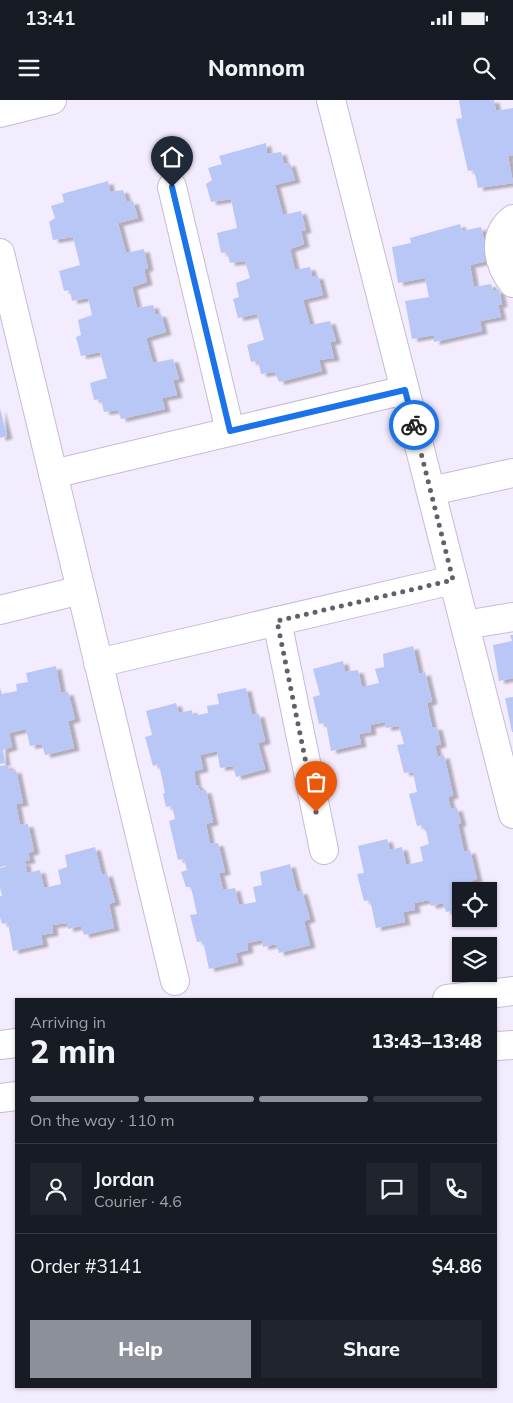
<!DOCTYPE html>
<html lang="en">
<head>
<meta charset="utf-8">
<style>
	body { margin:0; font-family:Mulish,sans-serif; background:#20242c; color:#f1f3f6; height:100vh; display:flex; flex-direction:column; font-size:19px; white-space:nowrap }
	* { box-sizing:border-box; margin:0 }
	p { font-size:16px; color:#9ea1a6 }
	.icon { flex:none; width:28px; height:28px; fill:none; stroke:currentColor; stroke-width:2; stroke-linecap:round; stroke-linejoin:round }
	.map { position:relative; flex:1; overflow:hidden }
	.side { position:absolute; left:15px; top:898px; width:482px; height:390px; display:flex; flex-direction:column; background:#171b24; border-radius:0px; box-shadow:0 1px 4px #0004 }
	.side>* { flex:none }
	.fabs { position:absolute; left:452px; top:782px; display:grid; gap:10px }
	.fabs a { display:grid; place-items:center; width:45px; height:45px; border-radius:0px; background:#171b24; box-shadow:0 1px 4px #0004; font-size:25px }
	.pin { position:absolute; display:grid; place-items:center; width:42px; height:42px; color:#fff; margin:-51px -21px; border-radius:50% 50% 50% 0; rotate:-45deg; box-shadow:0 0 5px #0007 }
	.pin .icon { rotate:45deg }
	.courier { position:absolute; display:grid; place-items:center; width:50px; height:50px; margin:-25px; border:4px solid #1a73e8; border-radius:50%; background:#fff; color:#222; box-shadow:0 1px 6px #0007 }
	.summary em { font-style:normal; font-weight:800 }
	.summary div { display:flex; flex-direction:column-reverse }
	.summary { display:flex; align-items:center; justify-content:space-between; height:85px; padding:0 15px }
	h1 { font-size:32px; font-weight:800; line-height:38px }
	.bar { display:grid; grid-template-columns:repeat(4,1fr); gap:8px 5px; align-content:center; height:60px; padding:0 15px }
	.bar i { height:6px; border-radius:4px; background:#363941 }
	.bar .on { background:#8c9099 }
	.bar p { grid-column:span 4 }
	.line { display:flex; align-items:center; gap:12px; padding:0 15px; border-top:1px solid #363941 }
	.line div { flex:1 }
	.round { display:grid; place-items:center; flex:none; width:52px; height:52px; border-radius:0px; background:#20242c }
	.action { display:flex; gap:10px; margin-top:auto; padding:10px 15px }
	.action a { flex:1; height:58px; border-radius:0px; background:#8c9099; color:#fff; font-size:20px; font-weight:800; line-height:58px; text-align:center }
	.action a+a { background:#20242c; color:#f1f3f6 }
	.status { display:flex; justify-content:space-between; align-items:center; height:35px; padding:0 25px; background:#171b24; direction:ltr }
	.status svg { height:14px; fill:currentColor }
	header { display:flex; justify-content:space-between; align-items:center; height:65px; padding:0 15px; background:#171b24; font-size:22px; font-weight:800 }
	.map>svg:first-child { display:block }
	.building { fill:#b9c7f6; filter:url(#shadow) }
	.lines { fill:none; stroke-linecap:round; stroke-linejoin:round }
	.minor-casing { stroke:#c6bcd3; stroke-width:30 }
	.minor { stroke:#fff; stroke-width:28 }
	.done { stroke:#635e6a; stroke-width:5; stroke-dasharray:0 9 }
	.route { stroke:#1a73e8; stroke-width:6 }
</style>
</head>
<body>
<div class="status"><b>13:41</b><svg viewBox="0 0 49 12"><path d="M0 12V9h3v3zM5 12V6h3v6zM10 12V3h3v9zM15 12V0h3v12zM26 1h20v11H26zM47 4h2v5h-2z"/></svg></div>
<header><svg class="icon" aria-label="menu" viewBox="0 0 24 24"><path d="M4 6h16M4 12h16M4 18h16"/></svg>Nomnom<svg class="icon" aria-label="search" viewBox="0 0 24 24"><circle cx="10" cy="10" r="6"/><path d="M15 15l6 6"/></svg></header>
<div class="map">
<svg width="513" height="1303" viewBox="0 0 513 1303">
	<defs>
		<filter id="shadow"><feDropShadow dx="5.5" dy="3" stdDeviation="1" flood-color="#0004"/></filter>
	</defs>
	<rect width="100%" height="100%" fill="#f3ebfe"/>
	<!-- building -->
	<g class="building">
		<polygon points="459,0 494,0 496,11 513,8 513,55 508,56 513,83 478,88 474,70 468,71 456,19 462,18"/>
		<polygon points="266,43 267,54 281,52 284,64 290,63 295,80 275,85 283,115 301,111 306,130 301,131 304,144 290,149 295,170 310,167 312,176 318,176 323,195 303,200 310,225 330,221 336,241 330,242 334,258 319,260 322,271 279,282 275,272 261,274 258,261 251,262 247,245 264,240 257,214 238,218 233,199 239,197 236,183 250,178 245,161 230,163 227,152 221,153 217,133 237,128 231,99 211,102 206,84 212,80 208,68 222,64 219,56"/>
		<polygon points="108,81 110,92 123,90 127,102 133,101 138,118 118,123 126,153 144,149 148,168 144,169 147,182 132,187 137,208 153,205 155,214 161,214 166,232 146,238 153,263 173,259 179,279 173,280 177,295 162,298 165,309 121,319 118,310 104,312 101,299 94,300 90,283 107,278 100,252 81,256 76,237 81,235 78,220 92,215 88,198 72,201 70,190 64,191 59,171 80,165 73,137 53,140 49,122 55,118 51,106 64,102 62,94"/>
		<polygon points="460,124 462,131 481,127 484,140 488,139 491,153 486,154 487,161 470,165 474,187 491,184 493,191 499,189 502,204 498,205 501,217 480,221 482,231 434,242 434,235 412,239 405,201 429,197 425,178 398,183 392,147 411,143 410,138"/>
		<polygon points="0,308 7,336 0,338"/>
		<polygon points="510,535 513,535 513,578 499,581 493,545 512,541"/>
		<polygon points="413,546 419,574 425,572 432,601 427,603 432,627 437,627 441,644 435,646 438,657 444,655 453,695 448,697 451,709 457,708 461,723 458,724 464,752 470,750 477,779 471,781 473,791 461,791 461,809 446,812 443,803 431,806 429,800 414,803 415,810 403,812 405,822 376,828 370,800 364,801 357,774 364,773 358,746 387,739 390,750 402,747 406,765 423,761 420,747 429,744 426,731 425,731 423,725 417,726 409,694 417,692 413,672 404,673 397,645 404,644 399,626 386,628 385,622 370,625 371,632 359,634 361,644 331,651 326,623 319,624 313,597 320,595 313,569 343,561 345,572 358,570 362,587 379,583 375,569 384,567 383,554"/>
		<polygon points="56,566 61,593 68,592 75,619 68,621 74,648 45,655 42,644 30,646 26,629 9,633 12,647 3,650 5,663 0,664 0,588 2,594 17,591 16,584 28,582 26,573"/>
		<polygon points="246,588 252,615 259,614 265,641 258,643 265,669 236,677 233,666 220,668 217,651 200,655 203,669 194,671 196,685 198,685 200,691 206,690 213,722 206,724 210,744 218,743 225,772 219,773 223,790 235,788 239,805 256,802 253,787 262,785 260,772 290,764 297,792 302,791 310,819 304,821 310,845 279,853 276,844 263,847 262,840 247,843 248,850 236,853 238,862 209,869 203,841 197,842 190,815 197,814 191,787 186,787 181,772 187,770 184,759 178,760 169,721 175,719 172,706 166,707 163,694 165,693 159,664 153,666 145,637 152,635 146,611 176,603 179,613 192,610 193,616 208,613 207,606 219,604 217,594"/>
		<polygon points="513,597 513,632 512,632 505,598"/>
		<polygon points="8,665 9,671 16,670 23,703 16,704 20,725 28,724 34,751 28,753 30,760 0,767 0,666"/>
		<polygon points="95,747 102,775 107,773 115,802 109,804 114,828 84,835 81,826 68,829 67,823 52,825 53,833 41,835 43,844 13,851 8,823 2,824 0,817 0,796 2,796 0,788 0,768 25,762 27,773 40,770 44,788 61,784 58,770 67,767 65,755"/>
	</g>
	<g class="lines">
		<!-- minor casing -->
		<g class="minor-casing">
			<g id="minor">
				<polyline points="331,0 513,714"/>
				<polyline points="0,13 52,0"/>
				<polyline points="172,87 230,331"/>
				<path d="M513,119C491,136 498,164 513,183"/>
				<polyline points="0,153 175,881"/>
				<polyline points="53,374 405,290"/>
				<polyline points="431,391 513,373"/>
				<polyline points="0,510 81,490"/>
				<polyline points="277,521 324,750"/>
				<polyline points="465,525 513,517"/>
				<polyline points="98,563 453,480"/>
				<polyline points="447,899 513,891"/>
				<polyline points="0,945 16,943"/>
				<polyline points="496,946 513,945"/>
				<polyline points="0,998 16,996"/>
			</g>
		</g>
		<!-- minor -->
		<use href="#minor" class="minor"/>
	</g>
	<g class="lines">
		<!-- done -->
		<polyline class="done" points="316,712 277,521 453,480 414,325"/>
		<!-- route -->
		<polyline class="route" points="172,87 230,331 405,290 414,325"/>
	</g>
</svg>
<div class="fabs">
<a><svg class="icon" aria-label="locate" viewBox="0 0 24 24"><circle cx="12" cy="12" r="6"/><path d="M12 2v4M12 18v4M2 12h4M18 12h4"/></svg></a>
<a><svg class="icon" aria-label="layers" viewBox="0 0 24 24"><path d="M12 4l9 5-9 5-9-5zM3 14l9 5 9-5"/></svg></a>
</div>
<div class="pin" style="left:316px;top:712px;background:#ea580c"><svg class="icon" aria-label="bag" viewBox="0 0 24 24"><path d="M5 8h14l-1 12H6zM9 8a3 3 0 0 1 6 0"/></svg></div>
<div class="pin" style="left:172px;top:87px;background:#1f2937"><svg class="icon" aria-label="home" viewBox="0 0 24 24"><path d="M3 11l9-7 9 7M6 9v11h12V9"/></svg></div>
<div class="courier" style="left:414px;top:325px"><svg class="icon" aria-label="bike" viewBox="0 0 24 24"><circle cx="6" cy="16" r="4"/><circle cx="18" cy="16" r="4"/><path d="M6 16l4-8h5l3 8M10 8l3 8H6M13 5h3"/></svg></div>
<section class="side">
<div class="summary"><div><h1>2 min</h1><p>Arriving in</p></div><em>13:43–13:48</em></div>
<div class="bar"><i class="on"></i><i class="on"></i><i class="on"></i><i></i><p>On the way · 110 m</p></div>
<div class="line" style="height:90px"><a class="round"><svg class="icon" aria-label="person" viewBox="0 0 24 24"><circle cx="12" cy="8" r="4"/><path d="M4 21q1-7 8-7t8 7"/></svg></a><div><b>Jordan</b><p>Courier · 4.6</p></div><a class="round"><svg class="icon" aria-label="chat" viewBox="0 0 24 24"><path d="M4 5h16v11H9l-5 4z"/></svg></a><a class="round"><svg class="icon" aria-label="phone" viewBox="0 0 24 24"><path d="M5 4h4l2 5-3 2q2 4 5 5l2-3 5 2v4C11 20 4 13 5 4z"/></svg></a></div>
<div class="line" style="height:65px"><div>Order #3141</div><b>$4.86</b></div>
<div class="action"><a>Help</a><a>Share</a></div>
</section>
</div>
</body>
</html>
